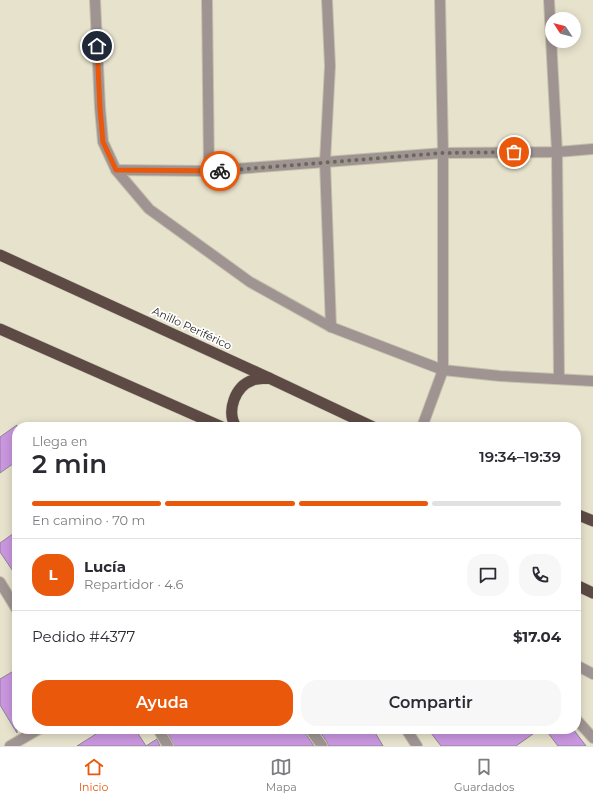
<!DOCTYPE html>
<html lang="es">
<head>
<meta charset="utf-8">
<style>
	body { margin:0; font-family:Montserrat,sans-serif; background:#f7f7f7; color:#2b2b33; height:100vh; display:flex; flex-direction:column; font-size:15px; white-space:nowrap }
	* { box-sizing:border-box; margin:0 }
	p { font-size:13px; color:#7c7c81 }
	.icon { flex:none; width:22px; height:22px; fill:none; stroke:currentColor; stroke-width:2; stroke-linecap:round; stroke-linejoin:round }
	.map { position:relative; flex:1; overflow:hidden }
	.drawer { position:absolute; left:12px; top:422px; width:569px; height:312px; display:flex; flex-direction:column; background:#fff; border-radius:16px; box-shadow:0 2px 10px #0003 }
	.drawer>* { flex:none }
	.needle { width:26px; rotate:306deg }
	.fabs { position:absolute; left:545px; top:12px; display:grid; gap:8px }
	.fabs a { display:grid; place-items:center; width:36px; height:36px; border-radius:50%; background:#fff; box-shadow:0 2px 10px #0003; font-size:20px }
	.pin { position:absolute; display:grid; place-items:center; width:34px; height:34px; color:#fff; margin:-17px; border:2px solid #fff; border-radius:50%; box-shadow:0 1px 4px #0007 }
	.courier { position:absolute; display:grid; place-items:center; width:40px; height:40px; margin:-20px; border:3px solid #ea580c; border-radius:50%; background:#fff; color:#222; box-shadow:0 1px 5px #0007 }
	.headline em { font-style:normal; font-weight:600 }
	.headline div { display:flex; flex-direction:column-reverse }
	.headline { display:flex; align-items:center; justify-content:space-between; height:68px; padding:0 20px }
	h1 { font-size:26px; font-weight:600; line-height:30px }
	.bar { display:grid; grid-template-columns:repeat(4,1fr); gap:6px 4px; align-content:center; height:48px; padding:0 20px }
	.bar i { height:5px; border-radius:3px; background:#e1e1e2 }
	.bar .selected { background:#ea580c }
	.bar p { grid-column:span 4 }
	.line { display:flex; align-items:center; gap:10px; padding:0 20px; border-top:1px solid #e1e1e2 }
	.line div { flex:1 }
	.round { display:grid; place-items:center; flex:none; width:42px; height:42px; border-radius:16px; background:#f7f7f7 }
	.cta { display:flex; gap:8px; margin-top:auto; padding:8px 20px }
	.cta a { flex:1; height:46px; border-radius:16px; background:#ea580c; color:#fff; font-size:16px; font-weight:600; line-height:46px; text-align:center }
	.cta a+a { background:#f7f7f7; color:#2b2b33 }
	.dock { display:flex; justify-content:space-around; align-items:center; height:56px; border-top:1px solid #e1e1e2; background:#fff; font-size:11px; color:#7c7c81 }
	.dock a { display:grid; justify-items:center; gap:2px }
	.dock .selected { color:#ea580c }
	.map>svg:first-child { display:block }
	.building { fill:#c996df; stroke:#8f8395 }
	.lines { fill:none; stroke-linecap:round; stroke-linejoin:round }
	.service-casing { stroke:#c4c0ad; stroke-width:12 }
	.minor-casing { stroke:#c4c0ad; stroke-width:12 }
	.trunk-casing { stroke:#c4c0ad; stroke-width:12 }
	.service { stroke:#9f9491; stroke-width:10 }
	.minor { stroke:#9f9491; stroke-width:10 }
	.trunk { stroke:#5d4a45; stroke-width:11 }
	.done { stroke:#6a685b; stroke-width:4; stroke-dasharray:0 7.2 }
	.route { stroke:#ea580c; stroke-width:5 }
	.labels { text-anchor:middle; dominant-baseline:central; stroke-width:3.5; stroke-linejoin:round; paint-order:stroke }
	.street-label { font-size:11px; fill:#27261e; stroke:#fff }
</style>
</head>
<body>
<div class="map">
<svg width="593" height="746" viewBox="0 0 593 746">
	<rect width="100%" height="100%" fill="#e6e2cc"/>
	<!-- building -->
	<g class="building">
		<polygon points="17,425 17,461 0,473 0,437"/>
		<polygon points="17,531 17,577 0,552 0,543"/>
		<polygon points="17,669 17,733 0,705 0,679"/>
		<polygon points="104,729 135,729 146,746 157,739 160,746 77,746"/>
		<polygon points="174,729 304,729 305,733 314,746 174,746 168,733"/>
		<polygon points="318,729 373,729 383,746 328,746 327,742"/>
		<polygon points="428,729 540,729 516,746 441,746"/>
		<polygon points="545,729 573,729 586,746 558,746"/>
	</g>
	<g class="lines">
		<!-- service casing -->
		<g class="service-casing">
			<g id="service">
				<polyline points="576,665 593,674"/>
				<polyline points="576,719 593,738"/>
				<polyline points="406,729 417,746"/>
			</g>
		</g>
		<!-- minor casing -->
		<g class="minor-casing">
			<g id="minor">
				<polyline points="95,0 100,108 103,142 116,170 149,209 250,282 331,327 443,370 500,376 593,381"/>
				<polyline points="207,0 209,171"/>
				<polyline points="327,0 330,66 325,162 331,327"/>
				<polyline points="549,0 557,152 559,378"/>
				<polyline points="116,170 209,171 443,153 557,152 593,149"/>
				<polyline points="422,427 443,370 443,153 440,0"/>
				<polyline points="0,582 17,610"/>
				<polyline points="158,729 168,746"/>
				<polyline points="310,729 322,746"/>
				<polyline points="10,746 39,729"/>
			</g>
		</g>
		<!-- trunk casing -->
		<g class="trunk-casing">
			<g id="trunk">
				<polyline points="0,255 269,378 373,427"/>
				<polyline points="0,329 222,427"/>
				<path d="M236,427C226,411 235,386 253,380C258,378 264,379 269,378"/>
				<polyline points="576,514 593,521"/>
				<polyline points="576,585 593,593"/>
			</g>
		</g>
		<!-- service -->
		<use href="#service" class="service"/>
		<!-- minor -->
		<use href="#minor" class="minor"/>
		<!-- trunk -->
		<use href="#trunk" class="trunk"/>
	</g>
	<g class="lines">
		<!-- done -->
		<polyline class="done" points="220,171 443,153 514,152"/>
		<!-- route -->
		<polyline class="route" points="97,46 100,108 103,142 116,170 220,171"/>
	</g>
	<g class="labels">
		<!-- street labels -->
		<g class="street-label">
			<text transform="translate(192 328) rotate(25)">Anillo Periférico</text>
		</g>
	</g>
</svg>
<div class="fabs">
<a><svg class="needle" viewBox="-14 -14 28 28"><path d="M0-13l5 13h-10z" fill="#e53935"/><path d="M0 13l5-13h-10z" fill="#7c7c81"/></svg></a>
</div>
<div class="pin" style="left:514px;top:152px;background:#ea580c"><svg class="icon" aria-label="bag" viewBox="0 0 24 24"><path d="M5 8h14l-1 12H6zM9 8a3 3 0 0 1 6 0"/></svg></div>
<div class="pin" style="left:97px;top:46px;background:#1f2937"><svg class="icon" aria-label="home" viewBox="0 0 24 24"><path d="M3 11l9-7 9 7M6 9v11h12V9"/></svg></div>
<div class="courier" style="left:220px;top:171px"><svg class="icon" aria-label="bike" viewBox="0 0 24 24"><circle cx="6" cy="16" r="4"/><circle cx="18" cy="16" r="4"/><path d="M6 16l4-8h5l3 8M10 8l3 8H6M13 5h3"/></svg></div>
<section class="drawer">
<div class="headline"><div><h1>2 min</h1><p>Llega en</p></div><em>19:34–19:39</em></div>
<div class="bar"><i class="selected"></i><i class="selected"></i><i class="selected"></i><i></i><p>En camino · 70 m</p></div>
<div class="line" style="height:72px"><b class="round" style="background:#ea580c;color:#fff">L</b><div><b>Lucía</b><p>Repartidor · 4.6</p></div><a class="round"><svg class="icon" aria-label="chat" viewBox="0 0 24 24"><path d="M4 5h16v11H9l-5 4z"/></svg></a><a class="round"><svg class="icon" aria-label="phone" viewBox="0 0 24 24"><path d="M5 4h4l2 5-3 2q2 4 5 5l2-3 5 2v4C11 20 4 13 5 4z"/></svg></a></div>
<div class="line" style="height:52px"><div>Pedido #4377</div><b>$17.04</b></div>
<div class="cta"><a>Ayuda</a><a>Compartir</a></div>
</section>
</div>
<nav class="dock">
<a class="selected"><svg class="icon" aria-label="home" viewBox="0 0 24 24"><path d="M3 11l9-7 9 7M6 9v11h12V9"/></svg>Inicio</a>
<a><svg class="icon" aria-label="map" viewBox="0 0 24 24"><path d="M3 6l6-2 6 2 6-2v14l-6 2-6-2-6 2zM9 4v14M15 6v14"/></svg>Mapa</a>
<a><svg class="icon" aria-label="saved" viewBox="0 0 24 24"><path d="M7 4h10v16l-5-4-5 4z"/></svg>Guardados</a>
</nav>
</body>
</html>
